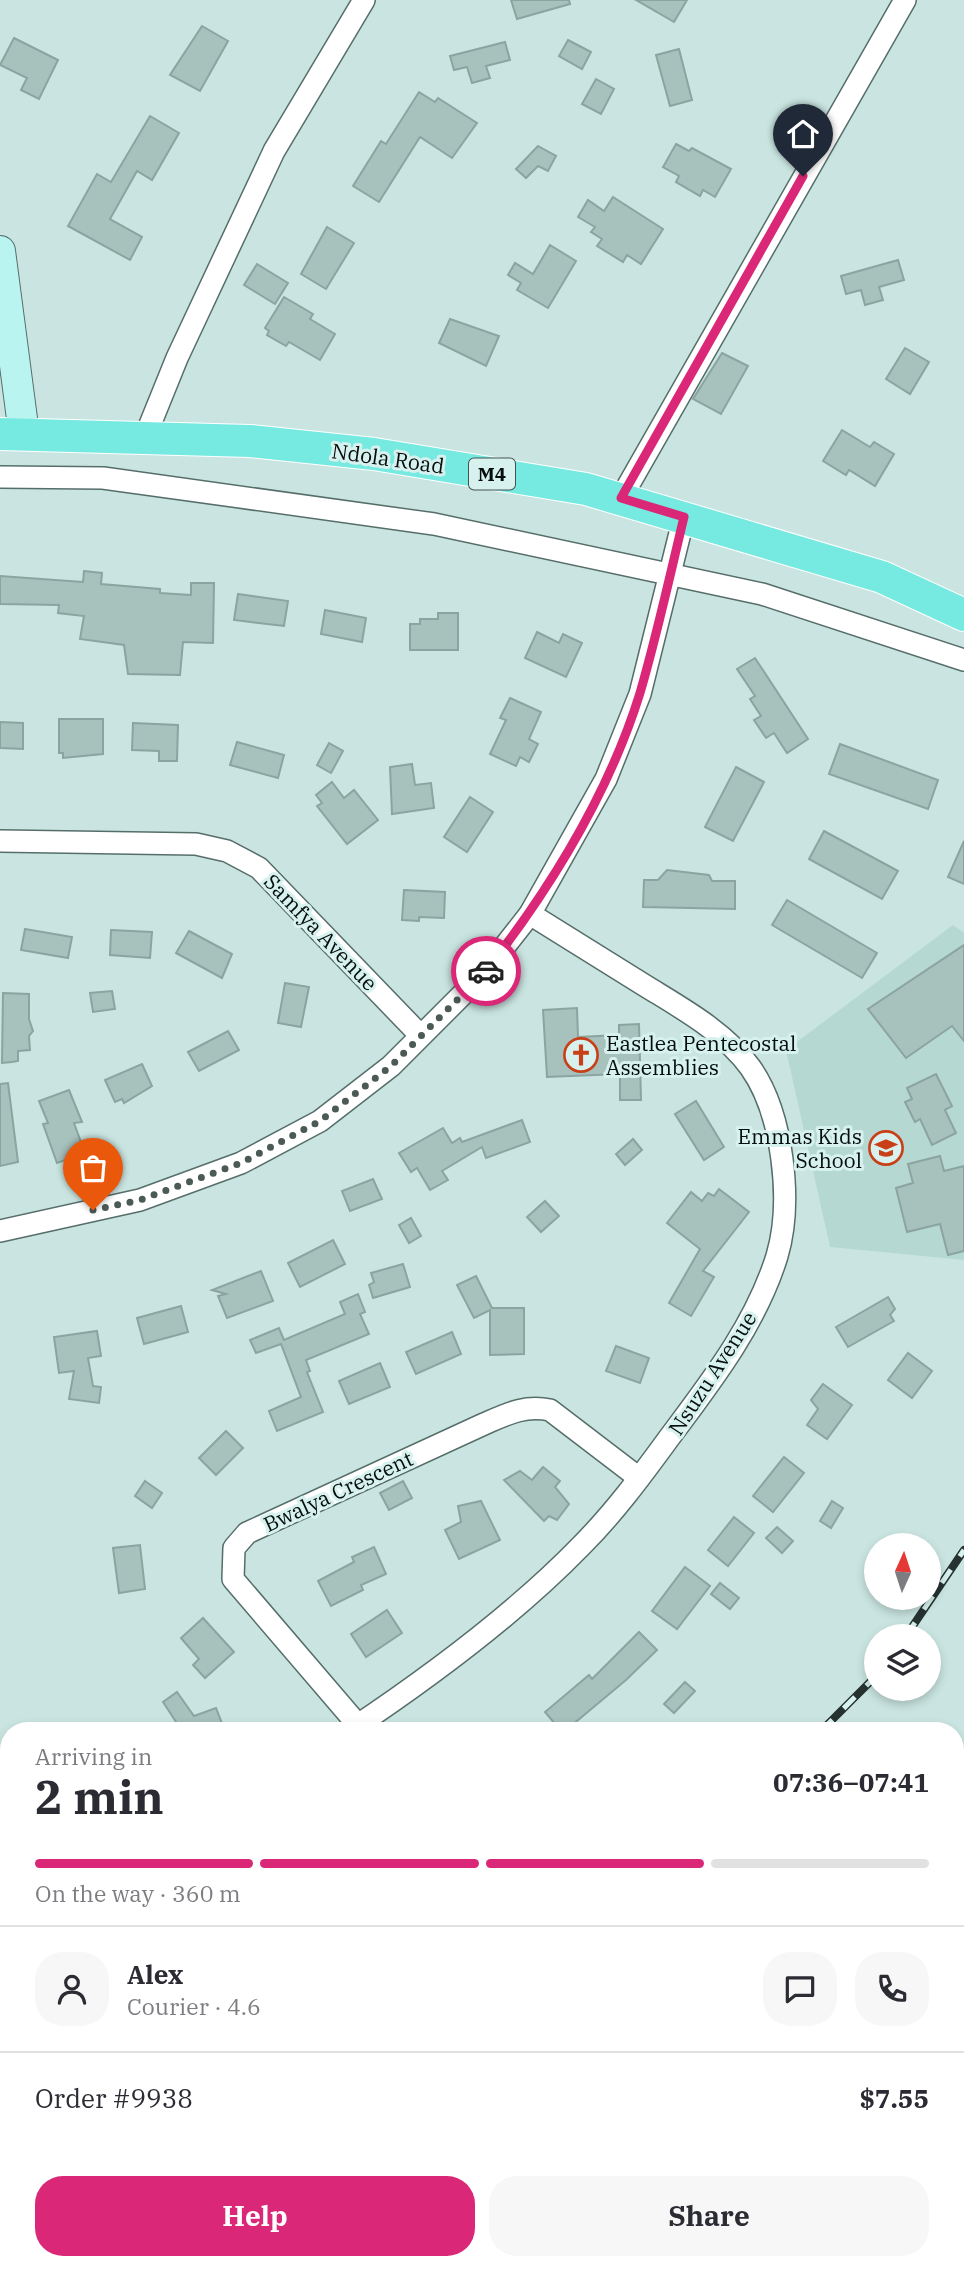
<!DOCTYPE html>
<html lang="en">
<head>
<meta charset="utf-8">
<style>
	body { margin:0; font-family:"IBM Plex Serif",serif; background:#f7f7f7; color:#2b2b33; height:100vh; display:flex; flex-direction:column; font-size:26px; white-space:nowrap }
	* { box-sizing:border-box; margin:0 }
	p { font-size:23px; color:#7c7c81 }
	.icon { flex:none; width:38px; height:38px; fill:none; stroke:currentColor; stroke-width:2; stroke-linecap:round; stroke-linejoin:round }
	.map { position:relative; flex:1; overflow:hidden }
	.details { position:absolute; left:0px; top:1722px; width:964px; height:548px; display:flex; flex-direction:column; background:#fff; border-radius:28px 28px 0 0; box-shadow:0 4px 10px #0003 }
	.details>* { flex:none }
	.needle { width:46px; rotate:3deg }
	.buttons { position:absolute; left:864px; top:1533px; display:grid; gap:14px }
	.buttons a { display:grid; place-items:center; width:77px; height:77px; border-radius:50%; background:#fff; box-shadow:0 4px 10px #0003; font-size:35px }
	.pin { position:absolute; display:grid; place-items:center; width:60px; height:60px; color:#fff; margin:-72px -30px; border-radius:50% 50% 50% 0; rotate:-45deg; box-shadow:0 0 7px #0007 }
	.pin .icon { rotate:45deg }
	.courier { position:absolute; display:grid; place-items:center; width:70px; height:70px; margin:-35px; border:5px solid #db2777; border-radius:50%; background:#fff; color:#222; box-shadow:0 2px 9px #0007 }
	.head em { font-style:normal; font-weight:800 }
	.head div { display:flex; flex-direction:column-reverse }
	.head { display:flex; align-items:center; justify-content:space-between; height:119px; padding:0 35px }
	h1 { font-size:46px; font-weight:800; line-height:52px }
	.bar { display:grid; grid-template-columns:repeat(4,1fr); gap:10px 7px; align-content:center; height:84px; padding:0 35px }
	.bar i { height:9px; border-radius:5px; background:#e1e1e2 }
	.bar .current { background:#db2777 }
	.bar p { grid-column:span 4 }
	.line { display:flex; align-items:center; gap:18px; padding:0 35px; border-top:2px solid #e1e1e2 }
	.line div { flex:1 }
	.round { display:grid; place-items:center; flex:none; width:74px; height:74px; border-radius:28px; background:#f7f7f7 }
	.button { display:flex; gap:14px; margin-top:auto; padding:14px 35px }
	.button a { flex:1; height:80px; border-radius:28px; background:#db2777; color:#fff; font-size:28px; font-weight:800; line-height:80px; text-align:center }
	.button a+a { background:#f7f7f7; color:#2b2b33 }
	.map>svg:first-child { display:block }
	.built { fill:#b5d8d3 }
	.building { fill:#a7c1bd; stroke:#8ba4a0; stroke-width:2 }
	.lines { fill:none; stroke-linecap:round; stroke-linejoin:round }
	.street-casing { stroke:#566e6a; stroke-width:24 }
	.secondary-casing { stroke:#566e6a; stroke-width:32 }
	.primary-casing { stroke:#fff; stroke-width:34 }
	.street { stroke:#fff; stroke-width:21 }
	.secondary { stroke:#baf4f0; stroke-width:30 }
	.primary { stroke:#76eae1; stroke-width:32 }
	.rail-casing { stroke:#263230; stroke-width:8 }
	.rail { stroke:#d7f2ee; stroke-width:5; stroke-dasharray:16; stroke-linecap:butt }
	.done { stroke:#4b5957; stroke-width:7; stroke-dasharray:0 12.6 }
	.route { stroke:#db2777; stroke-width:9 }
	.labels { text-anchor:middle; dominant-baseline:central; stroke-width:6; stroke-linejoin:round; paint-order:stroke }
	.shield { fill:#d7f2ee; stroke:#455250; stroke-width:2 }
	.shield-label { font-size:19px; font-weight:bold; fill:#060e0d }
	.street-label { font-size:21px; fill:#060e0d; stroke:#d7f2ee }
	.poi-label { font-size:21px; fill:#060e0d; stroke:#d7f2ee; text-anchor:start }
</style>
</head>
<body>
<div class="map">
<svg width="964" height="2269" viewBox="0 0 964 2269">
	<rect width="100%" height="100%" fill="#cae5e1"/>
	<!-- built -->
	<polygon class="built" points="953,925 964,933 964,1260 830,1247 786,1050"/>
	<!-- building -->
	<g class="building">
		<polygon points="511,0 569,0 570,4 517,19"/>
		<polygon points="636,0 687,0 674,22"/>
		<polygon points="202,26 228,41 200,91 170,75"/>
		<polygon points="14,38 58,60 39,99 21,90 27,78 0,65"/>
		<polygon points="568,40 591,52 582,69 559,56"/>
		<polygon points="505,42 510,60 486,66 490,78 472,83 467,67 454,70 450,56"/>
		<polygon points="679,49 692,100 670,106 656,55"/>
		<polygon points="596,79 614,89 601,114 582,104"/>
		<polygon points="419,92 435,102 438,98 477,123 452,158 420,137 379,202 353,186 381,141 386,144"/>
		<polygon points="150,116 179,133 152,180 137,171 110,219 142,237 130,260 68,226 97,174 111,182"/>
		<polygon points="676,144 689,151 692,148 731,169 715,197 703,190 700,196 676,182 679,176 663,167"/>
		<polygon points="538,146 556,156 548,171 538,166 526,178 516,169"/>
		<polygon points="613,197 663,229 641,264 627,255 623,262 597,246 602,239 591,232 595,227 578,217 588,200 604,211"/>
		<polygon points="327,227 354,243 326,289 301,274"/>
		<polygon points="550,245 576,261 548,308 517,290 521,283 508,275 515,263 533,274"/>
		<polygon points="898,260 904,280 879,287 883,300 865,305 861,290 846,294 841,276"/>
		<polygon points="257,264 288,283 275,304 244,285"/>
		<polygon points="284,297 313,314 310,319 335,334 320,360 289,342 286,346 267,335 269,331 265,328"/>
		<polygon points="450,319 499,336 486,366 439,343"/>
		<polygon points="905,348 929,362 910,394 886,379"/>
		<polygon points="722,353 748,366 721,414 693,399"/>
		<polygon points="842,430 870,447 874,442 894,454 875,486 849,470 846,475 823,461"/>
		<polygon points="84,571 102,573 101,584 160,589 160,593 191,595 191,583 214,583 213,643 183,642 180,675 128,674 124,645 80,639 84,616 58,613 59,605 0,604 0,576 83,582"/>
		<polygon points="238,594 288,601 284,626 234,620"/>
		<polygon points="325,610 366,618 362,642 321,634"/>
		<polygon points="438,613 458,613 458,650 410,650 410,624 420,624 420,619 438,619"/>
		<polygon points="537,632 559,643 563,634 582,643 566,677 525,658"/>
		<polygon points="755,658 808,739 787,753 774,733 766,738 754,720 761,716 750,699 755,696 737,669"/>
		<polygon points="510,698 541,712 529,739 538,744 529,762 520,757 516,766 490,754 506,720 500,718"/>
		<polygon points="59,719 103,719 103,754 63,758 63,753 59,753"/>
		<polygon points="0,722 23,723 23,749 0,748"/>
		<polygon points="133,723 178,725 177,761 159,761 159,751 132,750"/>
		<polygon points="237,742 284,755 278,778 230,765"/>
		<polygon points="329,743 343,751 331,773 317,765"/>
		<polygon points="840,744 938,780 928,809 829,774"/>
		<polygon points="412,764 415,785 431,783 434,808 392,814 390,767"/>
		<polygon points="736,767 764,782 733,841 705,827"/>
		<polygon points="332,782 344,798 354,790 378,820 347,844 317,806 322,803 316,795"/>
		<polygon points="470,797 493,812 467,852 444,837"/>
		<polygon points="824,831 898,871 882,899 809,859"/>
		<polygon points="964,841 964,884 948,877"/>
		<polygon points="667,870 709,875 712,881 735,881 735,909 643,907 644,880 658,880"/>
		<polygon points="404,890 445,892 444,918 419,917 419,921 402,920"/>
		<polygon points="787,900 877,953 862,978 772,925"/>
		<polygon points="25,929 72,937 68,958 21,950"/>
		<polygon points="111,930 152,932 150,958 110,955"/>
		<polygon points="189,931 232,954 222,978 176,953"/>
		<polygon points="964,945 964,1041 952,1026 906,1058 868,1009"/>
		<polygon points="285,983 309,987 301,1027 278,1023"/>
		<polygon points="112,991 115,1009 93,1012 90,993"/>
		<polygon points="3,993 29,994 29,1019 33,1031 29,1036 30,1050 18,1051 18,1061 12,1062 2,1063"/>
		<polygon points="577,1008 578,1037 619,1035 619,1025 639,1024 641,1100 620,1100 620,1074 547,1077 543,1010"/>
		<polygon points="228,1031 239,1050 199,1071 188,1052"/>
		<polygon points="142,1064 152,1086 124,1103 122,1099 115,1102 105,1080"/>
		<polygon points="936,1074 952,1106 945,1110 956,1133 932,1145 920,1119 915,1122 905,1102 912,1099 907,1088"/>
		<polygon points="8,1083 18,1162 0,1166 0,1084"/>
		<polygon points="69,1090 82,1122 74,1123 85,1153 57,1163 43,1124 48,1123 39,1101"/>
		<polygon points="696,1101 724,1147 704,1160 675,1114"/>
		<polygon points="522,1120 530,1142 486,1158 482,1147 442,1171 448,1180 430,1190 417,1168 411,1172 399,1153 443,1128 452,1143 460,1138 462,1142"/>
		<polygon points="633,1139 642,1150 625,1165 616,1154"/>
		<polygon points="940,1156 944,1171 964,1166 964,1251 948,1255 940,1224 907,1232 896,1188 913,1183 908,1164"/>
		<polygon points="373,1179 382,1199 350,1211 342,1191"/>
		<polygon points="719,1189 749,1212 703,1271 714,1277 691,1316 669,1303 700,1249 667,1223 691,1192 702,1201 708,1193 714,1196"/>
		<polygon points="545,1201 559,1216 541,1232 527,1217"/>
		<polygon points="411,1218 421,1236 409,1243 399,1225"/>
		<polygon points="333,1240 345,1264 300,1287 288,1263"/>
		<polygon points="403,1264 410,1287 373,1298 369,1285 374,1282 371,1273"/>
		<polygon points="261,1271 273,1301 227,1318 218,1296 226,1294 212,1290"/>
		<polygon points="476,1276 492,1308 524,1308 524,1354 490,1355 490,1310 474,1318 457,1285"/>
		<polygon points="358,1294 365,1312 360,1314 369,1334 306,1360 310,1371 307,1372 323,1412 277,1431 269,1411 301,1397 281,1344 256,1353 250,1340 279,1328 284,1340 345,1314 340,1302"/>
		<polygon points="888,1297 895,1309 890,1315 894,1321 848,1347 836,1327"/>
		<polygon points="181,1306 188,1332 144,1344 137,1318"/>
		<polygon points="97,1331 101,1356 88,1358 93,1386 101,1387 99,1403 69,1399 74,1371 59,1373 54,1337"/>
		<polygon points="452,1332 461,1354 416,1374 406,1352"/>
		<polygon points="616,1346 649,1358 640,1383 606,1371"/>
		<polygon points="908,1353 932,1371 912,1398 888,1380"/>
		<polygon points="380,1363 390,1387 349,1404 339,1381"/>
		<polygon points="823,1384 852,1405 827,1439 807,1425 818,1409 811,1400"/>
		<polygon points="226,1431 243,1448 216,1475 199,1458"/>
		<polygon points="784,1457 804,1473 773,1512 753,1496"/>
		<polygon points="543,1467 560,1481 555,1487 569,1504 557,1520 549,1516 544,1521 504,1480 520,1471 532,1480"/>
		<polygon points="145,1481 162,1493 152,1508 135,1496"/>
		<polygon points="403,1481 412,1498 389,1510 380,1493"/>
		<polygon points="481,1501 500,1540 459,1559 445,1530 461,1522 458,1506"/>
		<polygon points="832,1501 843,1508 831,1528 820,1521"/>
		<polygon points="734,1517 754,1533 728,1566 708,1550"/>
		<polygon points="777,1527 793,1541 782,1553 766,1538"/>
		<polygon points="140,1545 145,1589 119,1593 113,1548"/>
		<polygon points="374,1547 386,1574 361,1585 363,1590 331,1606 318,1581 354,1562 352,1557"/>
		<polygon points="685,1567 710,1586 677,1629 652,1611"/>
		<polygon points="720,1583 739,1598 730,1609 711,1594"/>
		<polygon points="387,1610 402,1633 366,1657 351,1634"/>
		<polygon points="203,1618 234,1652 205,1678 193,1665 199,1659 181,1638"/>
		<polygon points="639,1632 657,1650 626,1680 565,1731 561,1731 545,1712 589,1675 592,1679"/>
		<polygon points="685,1682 695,1691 674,1713 664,1704"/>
		<polygon points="177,1692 194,1716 216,1708 225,1731 182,1731 163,1702"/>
	</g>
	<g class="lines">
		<!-- street casing -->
		<g class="street-casing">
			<g id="street">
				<polyline points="145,437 177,358 274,151 364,0"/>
				<polyline points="0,477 103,478 434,524 762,594 964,660"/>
				<polyline points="621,498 905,0"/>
				<polyline points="0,841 196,844 227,851 259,868 420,1035"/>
				<polyline points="0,1231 140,1200 241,1163 320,1121 391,1066 483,974 530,914 606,779 640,694 684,517"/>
				<path d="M358,1725L233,1579L234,1548L247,1533L484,1424C507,1414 524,1405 550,1410L639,1478"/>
				<path d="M349,1731C430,1677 513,1616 581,1546C614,1513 642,1475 669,1438C711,1382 756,1324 777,1256C793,1202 783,1113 750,1067C724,1031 681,1008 644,985C606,961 568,938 530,914"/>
				<polyline points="0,1882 9,1880"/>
				<polyline points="956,2090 964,2073"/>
				<polyline points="443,2261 448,2269"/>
				<polyline points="655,2269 674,2261"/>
			</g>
		</g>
		<!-- secondary casing -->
		<g class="secondary-casing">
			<polyline id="secondary" points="0,251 24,434"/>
		</g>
		<!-- primary casing -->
		<g class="primary-casing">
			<polyline id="primary" points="0,434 250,441 374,454 586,489 882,577 964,615"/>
		</g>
		<!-- street -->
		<use href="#street" class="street"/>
		<!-- secondary -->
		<use href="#secondary" class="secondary"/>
		<!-- primary -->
		<use href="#primary" class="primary"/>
		<!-- rail casing -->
		<g class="rail-casing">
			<g id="rail">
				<polyline points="906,1636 964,1550"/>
				<polyline points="821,1731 877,1675"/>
				<polyline points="0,2200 9,2197"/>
			</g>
		</g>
		<!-- rail -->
		<use href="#rail" class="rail"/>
	</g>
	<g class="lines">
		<!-- done -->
		<polyline class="done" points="93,1210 140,1200 241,1163 320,1121 391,1066 486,971"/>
		<!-- route -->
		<path class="route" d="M486,971C550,889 609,793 640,693C657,635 670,575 684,517L621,498L803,176"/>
	</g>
	<!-- icons -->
	<defs>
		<g id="church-ring" transform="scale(1.75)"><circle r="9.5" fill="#d7f2ee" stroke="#c94018" stroke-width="1.5"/><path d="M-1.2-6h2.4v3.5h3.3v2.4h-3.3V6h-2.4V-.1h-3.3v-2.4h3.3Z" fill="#c94018"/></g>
		<g id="school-ring" transform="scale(1.75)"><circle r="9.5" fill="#d7f2ee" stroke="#c94018" stroke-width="1.5"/><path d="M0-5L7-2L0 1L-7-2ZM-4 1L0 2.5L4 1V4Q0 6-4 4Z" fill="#c94018"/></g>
	</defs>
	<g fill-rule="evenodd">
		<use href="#church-ring" x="581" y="1055"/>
		<use href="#school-ring" x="886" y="1148"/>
	</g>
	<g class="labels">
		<!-- shield labels -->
		<rect class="shield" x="469" y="458.5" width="46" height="31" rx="5"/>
		<g class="shield-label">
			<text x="492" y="474">M4</text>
		</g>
		<!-- street labels -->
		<g class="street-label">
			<text transform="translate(388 458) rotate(8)">Ndola Road</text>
			<text transform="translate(321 932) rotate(46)">Samfya Avenue</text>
			<text transform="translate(712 1373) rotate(-57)">Nsuzu Avenue</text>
			<text transform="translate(338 1491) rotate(-25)">Bwalya Crescent</text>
		</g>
		<!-- poi labels -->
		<g class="poi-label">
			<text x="606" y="1043">Eastlea Pentecostal<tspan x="606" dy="24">Assemblies</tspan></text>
			<text x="862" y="1136" text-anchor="end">Emmas Kids<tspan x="862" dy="24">School</tspan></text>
		</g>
	</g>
</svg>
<div class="buttons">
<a><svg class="needle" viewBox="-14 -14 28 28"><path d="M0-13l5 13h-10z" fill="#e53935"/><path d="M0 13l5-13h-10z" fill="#7c7c81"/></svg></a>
<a><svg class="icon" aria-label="layers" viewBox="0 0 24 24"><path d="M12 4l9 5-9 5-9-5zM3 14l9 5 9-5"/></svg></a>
</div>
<div class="pin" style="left:93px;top:1210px;background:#ea580c"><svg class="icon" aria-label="bag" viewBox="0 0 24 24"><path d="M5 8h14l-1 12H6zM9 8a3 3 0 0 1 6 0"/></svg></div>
<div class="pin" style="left:803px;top:176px;background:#1f2937"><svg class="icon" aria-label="home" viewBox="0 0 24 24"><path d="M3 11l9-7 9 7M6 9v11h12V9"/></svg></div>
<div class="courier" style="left:486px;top:971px"><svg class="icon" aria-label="car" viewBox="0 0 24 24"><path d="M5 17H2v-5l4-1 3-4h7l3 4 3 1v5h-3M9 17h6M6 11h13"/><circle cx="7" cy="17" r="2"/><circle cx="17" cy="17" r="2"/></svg></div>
<section class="details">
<div class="head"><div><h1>2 min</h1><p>Arriving in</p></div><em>07:36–07:41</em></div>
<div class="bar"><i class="current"></i><i class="current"></i><i class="current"></i><i></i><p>On the way · 360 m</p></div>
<div class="line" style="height:126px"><a class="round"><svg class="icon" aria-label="person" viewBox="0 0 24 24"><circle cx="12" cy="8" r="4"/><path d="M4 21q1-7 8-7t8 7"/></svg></a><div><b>Alex</b><p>Courier · 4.6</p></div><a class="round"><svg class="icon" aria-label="chat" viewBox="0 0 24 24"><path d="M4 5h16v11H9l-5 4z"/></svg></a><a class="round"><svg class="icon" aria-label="phone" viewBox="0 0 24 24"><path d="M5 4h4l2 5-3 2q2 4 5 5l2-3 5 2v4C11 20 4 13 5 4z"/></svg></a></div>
<div class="line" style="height:91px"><div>Order #9938</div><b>$7.55</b></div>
<div class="button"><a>Help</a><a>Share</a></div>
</section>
</div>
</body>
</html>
